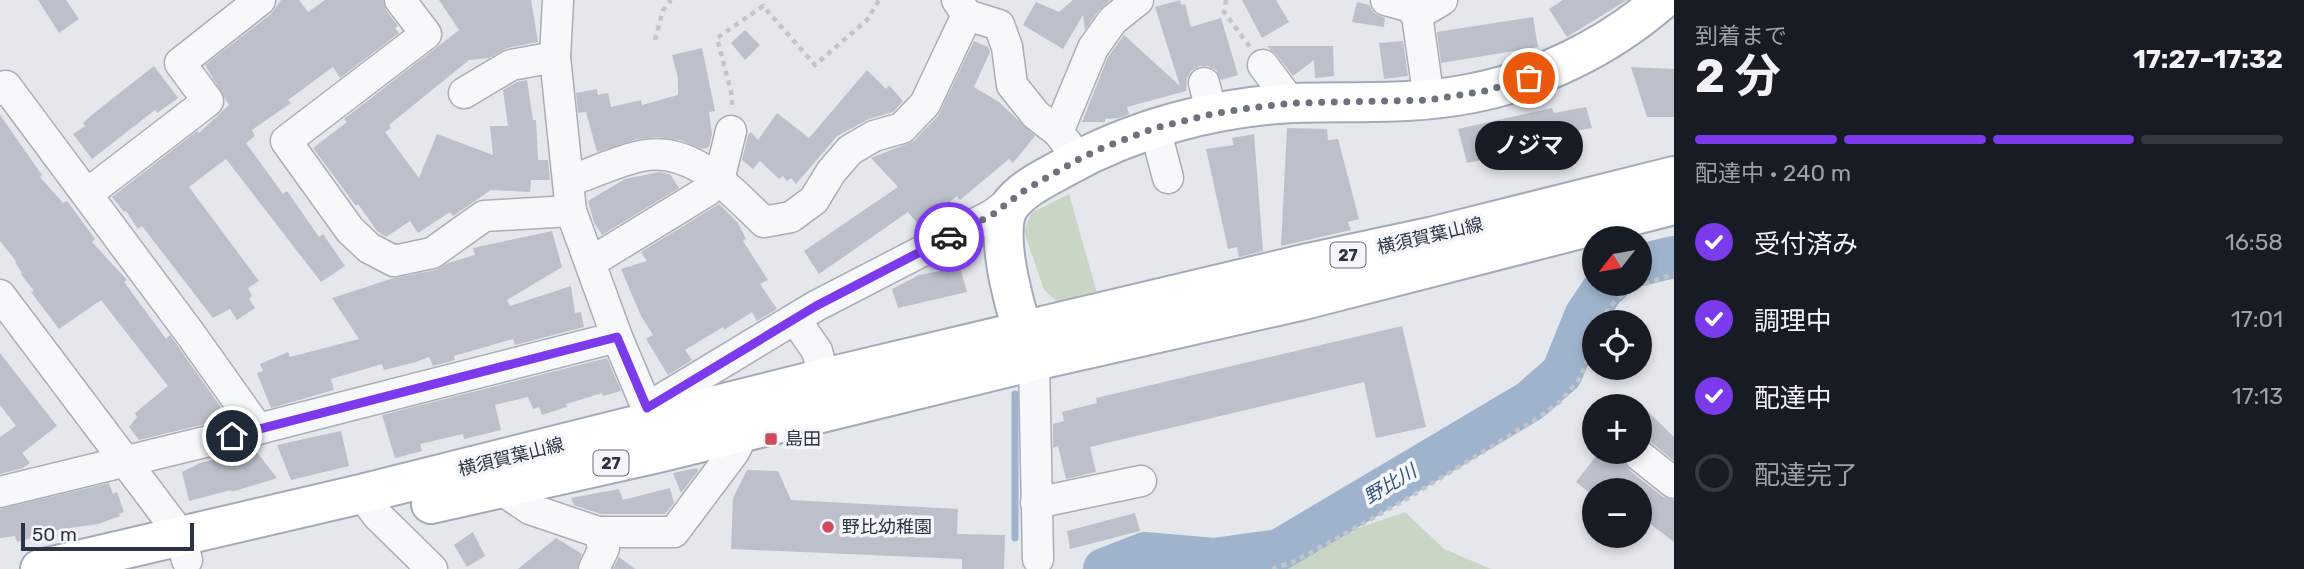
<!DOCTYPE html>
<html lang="ja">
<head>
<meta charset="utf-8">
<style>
	body { margin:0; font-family:Rubik,"Noto Sans JP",sans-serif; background:#20242c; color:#f1f3f6; height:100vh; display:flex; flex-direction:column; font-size:26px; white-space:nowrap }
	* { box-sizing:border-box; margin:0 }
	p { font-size:23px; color:#9ea1a6 }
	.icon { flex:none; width:38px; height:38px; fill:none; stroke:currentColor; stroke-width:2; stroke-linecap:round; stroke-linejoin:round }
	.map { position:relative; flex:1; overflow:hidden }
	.panel { display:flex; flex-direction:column; background:#171b24; width:630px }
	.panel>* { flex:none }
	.needle { width:46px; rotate:239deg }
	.buttons { position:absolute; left:1582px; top:226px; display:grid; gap:14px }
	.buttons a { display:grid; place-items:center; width:70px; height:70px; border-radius:50%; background:#171b24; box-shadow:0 4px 10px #0003; font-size:35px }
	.scale { position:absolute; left:21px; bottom:18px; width:173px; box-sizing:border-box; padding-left:7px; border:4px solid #2b3445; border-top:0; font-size:19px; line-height:24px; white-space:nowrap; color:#2b3445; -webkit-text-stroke:5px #f4f6f9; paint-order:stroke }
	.pin { position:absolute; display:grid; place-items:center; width:60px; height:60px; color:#fff; margin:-30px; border:4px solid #fff; border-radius:50%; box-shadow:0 2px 7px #0007 }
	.courier { position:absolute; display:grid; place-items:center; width:70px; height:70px; margin:-35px; border:5px solid #7c3aed; border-radius:50%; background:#fff; color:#222; box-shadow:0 2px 9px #0007 }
	.bubble { position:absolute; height:49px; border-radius:24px; background:#171b24; box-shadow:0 4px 10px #0003; font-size:23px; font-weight:700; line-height:49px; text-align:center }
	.headline em { font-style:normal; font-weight:700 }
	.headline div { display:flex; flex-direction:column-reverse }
	.headline { display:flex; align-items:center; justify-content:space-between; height:119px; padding:0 21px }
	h1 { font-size:46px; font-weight:700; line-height:52px }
	.bar { display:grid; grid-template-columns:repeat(4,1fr); gap:10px 7px; align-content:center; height:84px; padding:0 21px }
	.bar i { height:9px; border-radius:5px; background:#363941 }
	.bar .active { background:#7c3aed }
	.bar p { grid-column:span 4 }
	ol { padding:0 21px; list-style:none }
	li { display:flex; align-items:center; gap:21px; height:77px }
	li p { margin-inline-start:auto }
	li .icon { padding:7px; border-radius:50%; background:#7c3aed; color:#fff; stroke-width:4 }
	li:last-child { color:#9ea1a6 }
	li i { width:38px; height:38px; border:4px solid #363941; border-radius:50% }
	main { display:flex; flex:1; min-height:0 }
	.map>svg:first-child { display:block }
	.green { fill:#c9d6c5 }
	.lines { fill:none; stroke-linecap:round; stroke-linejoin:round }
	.stream { stroke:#9fb4cc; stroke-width:7 }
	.river { stroke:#9fb4cc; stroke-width:42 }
	.building { fill:#bbc0ca }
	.minor-casing { stroke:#a9aeb7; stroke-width:33 }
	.major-casing { stroke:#a3abb8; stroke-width:42 }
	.path { stroke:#c2c5cb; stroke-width:4.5; stroke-dasharray:5 5; stroke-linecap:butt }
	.minor { stroke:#f7f8fa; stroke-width:30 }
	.major { stroke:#fff; stroke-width:38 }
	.done { stroke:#6c737f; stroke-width:7; stroke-dasharray:0 12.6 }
	.route { stroke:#7c3aed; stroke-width:9 }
	.poi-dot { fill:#d1495b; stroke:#f4f6f9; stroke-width:2.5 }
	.labels { text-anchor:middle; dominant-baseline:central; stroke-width:7; stroke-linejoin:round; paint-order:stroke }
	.shield { fill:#f4f6f9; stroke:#676e7b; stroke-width:2 }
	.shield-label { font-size:16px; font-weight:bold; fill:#2b3445 }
	.street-label { font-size:18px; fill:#2b3445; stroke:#f4f6f9 }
	.poi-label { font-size:18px; fill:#2b3445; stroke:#f4f6f9; text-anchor:start }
	.water-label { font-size:19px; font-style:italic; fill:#34527a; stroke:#f4f6f9 }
</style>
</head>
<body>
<main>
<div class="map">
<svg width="1674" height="569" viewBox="0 0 1674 569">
	<rect width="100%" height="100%" fill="#e4e7ec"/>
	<!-- green -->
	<g class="green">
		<polygon points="1069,194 1097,293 1058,302 1044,290 1024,231 1031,213"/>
		<polygon points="1405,512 1444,549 1491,569 1279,569 1315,543"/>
	</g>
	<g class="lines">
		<!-- stream -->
		<polyline class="stream" points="1015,394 1015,538"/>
		<!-- river -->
		<g class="river">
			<polyline points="1640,265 1674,257"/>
			<polyline points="1104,569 1145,553 1214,559 1279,550 1530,401 1562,373 1585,316 1605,286 1609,284"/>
		</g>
	</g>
	<!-- building -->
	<g class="building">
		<polygon points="38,0 66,0 79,19 59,33"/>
		<polygon points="281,0 299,0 308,12 325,0 383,0 386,10 398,26 395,28 399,33 340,78 333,67 288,100 291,103 252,130 255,136 246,143 283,194 287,191 319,237 323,234 345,266 321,282 226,159 189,187 259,281 248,288 252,296 249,299 255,308 237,320 230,309 213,318 142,226 138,229 126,211 124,212 112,197 197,131 199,133 229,105 205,65 271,14"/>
		<polygon points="439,0 531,0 538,42 507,48 489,58 469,60 389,125 391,128 385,132 419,178 437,134 493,155 490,126 508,126 503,90 517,82 527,80 533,120 536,120 538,160 548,160 550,180 531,180 530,192 491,190 453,216 450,212 418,233 410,221 386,237 377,231 358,204 356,206 313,148 347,122 344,119 459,30"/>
		<polygon points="1073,0 1110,0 1099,10 1085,30 1083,15 1063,49 1023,25 1036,2 1059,12"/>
		<polygon points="1180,0 1181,5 1185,4 1191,27 1221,18 1238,75 1221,80 1216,70 1208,66 1199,66 1191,71 1187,78 1186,91 1127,107 1129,114 1119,118 1105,119 1105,122 1082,122 1108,57 1124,35 1180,86 1155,7"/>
		<polygon points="1242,0 1276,0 1289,22 1262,38"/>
		<polygon points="1563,0 1627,0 1567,37 1549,9"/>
		<polygon points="1357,2 1369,5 1374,13 1385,18 1384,27 1352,22"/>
		<polygon points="1533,17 1538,47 1441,63 1437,32"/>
		<polygon points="745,30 760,45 745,60 731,43"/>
		<polygon points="974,41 988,47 990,52 974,87 999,102 1035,136 1013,163 1009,159 960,200 957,196 923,224 920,221 917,223 908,212 819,274 804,251 898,187 871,158 914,141 938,116"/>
		<polygon points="1403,41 1408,76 1384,79 1379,43"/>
		<polygon points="1267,46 1333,46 1334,76 1315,78 1314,60 1293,76 1277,55"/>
		<polygon points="702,48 715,111 709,112 712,134 709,147 702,149 680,140 658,137 637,139 597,152 586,112 578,113 576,93 597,89 598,95 608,93 611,107 641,100 642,105 678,95 678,78 672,55"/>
		<polygon points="154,66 178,98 157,113 155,110 92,159 73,134 85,126 83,123 93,114"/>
		<polygon points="1631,67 1674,69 1674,117 1647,117"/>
		<polygon points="867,70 886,89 889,85 903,101 893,112 869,119 837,136 796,184 791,178 787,181 783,176 779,179 760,161 753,169 742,160 748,135 751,132 758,140 777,113 809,138"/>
		<polygon points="1586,107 1592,128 1527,140 1529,151 1467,163 1458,129 1552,108 1554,113"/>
		<polygon points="0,115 42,175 40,177 63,203 67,201 95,239 92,242 127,280 124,282 166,339 170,335 224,412 209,423 139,440 129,427 137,417 135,413 168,386 101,300 59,329 31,292 34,291 21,274 22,273 15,262 16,261 0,241"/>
		<polygon points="1287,128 1327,129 1328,140 1338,139 1359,219 1348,222 1351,230 1281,246"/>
		<polygon points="1254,134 1263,251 1239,257 1237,247 1228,249 1206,149 1234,145 1232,138"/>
		<polygon points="659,172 670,174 679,188 602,235 594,222 588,201 625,179"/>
		<polygon points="719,204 738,223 746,239 743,241 768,280 760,284 777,309 757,321 752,312 724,330 723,327 685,350 692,360 668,375 646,339 653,335 641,316 621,269 647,261 641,252"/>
		<polygon points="552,231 562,267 507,300 510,306 571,286 575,313 581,312 584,327 515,345 513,339 454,356 455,360 433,366 429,357 416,362 384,370 382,364 331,379 334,390 271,408 257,373 263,371 260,364 288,352 290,357 359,339 332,298 394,278 436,270 448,263 475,255 473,248"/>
		<polygon points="960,267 967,292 898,308 892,289 919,275"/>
		<polygon points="1402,326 1426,427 1376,438 1364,382 1090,447 1096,472 1066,479 1058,446 1053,448 1053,424 1064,421 1062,412 1097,403 1096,398"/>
		<polygon points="0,353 57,426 22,453 30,463 23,468 0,474 0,437 16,426 0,405"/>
		<polygon points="607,358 621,391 603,396 602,393 566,404 567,407 542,415 539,407 533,409 528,397 495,405 501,430 464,439 463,434 420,444 422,451 395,458 382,415"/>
		<polygon points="1640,404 1674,437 1674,461 1651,442 1640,439"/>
		<polygon points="341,431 349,466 291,480 277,445"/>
		<polygon points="256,451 277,478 232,492 231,490 189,501 182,472 200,463 225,457 226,462"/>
		<polygon points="1599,452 1623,452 1624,462 1629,470 1663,497 1674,500 1674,542 1640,516 1640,490 1594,490 1591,494 1576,482"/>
		<polygon points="697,468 698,471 681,493 673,473"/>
		<polygon points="747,470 778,471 791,500 958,509 957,534 1005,535 1004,569 962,569 962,559 731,549 733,498"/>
		<polygon points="109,483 113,494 117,492 124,512 119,514 120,516 98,524 62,529 17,542 15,536 0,538 0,509"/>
		<polygon points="670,488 674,503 665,514 601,514 574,505 571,498 619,489 623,500"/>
		<polygon points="1135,513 1140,531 1070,549 1067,531"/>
		<polygon points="473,532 485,556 467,567 454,545"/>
		<polygon points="556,538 582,554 577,569 518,569"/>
		<polygon points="619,557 635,569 613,569"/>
	</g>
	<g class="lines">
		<!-- minor casing -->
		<g class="minor-casing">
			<g id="minor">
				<polyline points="400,0 426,34 286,141 350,230 369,248 394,261 432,253 484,216 571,211"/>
				<polyline points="558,0 555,57 571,211 617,337 647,408 656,442"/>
				<polyline points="957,0 967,15 999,25 1007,47 1012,85 1036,115 1058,132 1079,159"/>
				<polyline points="1386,0 1408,6 1417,15"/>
				<polyline points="1263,65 1292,104"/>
				<polyline points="1204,83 1212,114"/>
				<polyline points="0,90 6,86 189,332 258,429 617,337"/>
				<polyline points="464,93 511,65 555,57"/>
				<polyline points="1429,100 1417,15 1442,0"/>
				<polyline points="1155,128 1168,178"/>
				<polyline points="1058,132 1093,48 1113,20 1138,0"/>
				<path d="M569,181C593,173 617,161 641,156C692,145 731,191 764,222L791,217L814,200L831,172L850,150L874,136L902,128L925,104L967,15"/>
				<polyline points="87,194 208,101 180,63 260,0"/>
				<polyline points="591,262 707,191 719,180 731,131"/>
				<polyline points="0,295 180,534 187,560"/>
				<polyline points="795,319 817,351 824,378"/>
				<polyline points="1034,361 1038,559"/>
				<polyline points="647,408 816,306 992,215 1020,194"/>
				<polyline points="1640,456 1674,483"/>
				<polyline points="499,488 530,509 598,532 604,548 594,569"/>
				<polyline points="0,492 258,429"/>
				<polyline points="361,494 378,516 432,569"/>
				<polyline points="1036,503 1141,481"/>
				<polyline points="598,532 674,532 734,452 744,432"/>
			</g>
		</g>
		<!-- major casing -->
		<g class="major-casing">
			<g id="major">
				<path d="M1032,356C1019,326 992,235 1009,207C1022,188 1046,178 1065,167C1133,129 1215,107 1293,103C1352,101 1411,105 1468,94C1539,81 1608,47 1662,0"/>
				<polyline points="431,504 658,453 1034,361 1300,301 1674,205"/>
				<polyline points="40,569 361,494 824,378 1308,263 1434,236 1674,176"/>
			</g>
		</g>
		<!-- path -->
		<g class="path">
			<polyline points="1226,0 1224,12 1250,47"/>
			<polyline points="655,40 663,10 671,0"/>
			<polyline points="732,105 732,96 717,38 763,6 815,65 867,20 879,0"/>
			<path d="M1601,322C1612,292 1646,283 1674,274"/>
			<polyline points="1272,569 1293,562 1341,536 1410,497 1539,417 1561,401 1580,378 1594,345"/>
		</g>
		<!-- minor -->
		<use href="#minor" class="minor"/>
		<!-- major -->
		<use href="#major" class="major"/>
	</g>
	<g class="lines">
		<!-- done -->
		<polyline class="done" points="949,237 992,215 1025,190 1079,159 1102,148 1155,128 1212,114 1250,108 1292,103 1429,100 1485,91 1529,78"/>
		<!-- route -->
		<polyline class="route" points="232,436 617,337 647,408 816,306 949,237"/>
	</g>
	<!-- markers -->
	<g class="poi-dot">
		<rect x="764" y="432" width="14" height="14" rx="3.5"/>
		<circle cx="828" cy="527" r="7"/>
	</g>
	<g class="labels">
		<!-- shield labels -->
		<g class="shield">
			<rect x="1330.5" y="242.5" width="35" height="25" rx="5"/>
			<rect x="593.5" y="450.5" width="35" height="25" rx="5"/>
		</g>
		<g class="shield-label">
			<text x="1348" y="255">27</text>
			<text x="611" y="463">27</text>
		</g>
		<!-- street labels -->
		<g class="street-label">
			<text transform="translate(1430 236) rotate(-13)">横須賀葉山線</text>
			<text transform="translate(511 457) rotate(-14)">横須賀葉山線</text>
		</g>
		<!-- poi labels -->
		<g class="poi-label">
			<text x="785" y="439">島田</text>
			<text x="842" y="527">野比幼稚園</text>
		</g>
		<!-- water labels -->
		<g class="water-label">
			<text transform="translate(1390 484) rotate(-31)">野比川</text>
		</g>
	</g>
</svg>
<div class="buttons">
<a><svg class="needle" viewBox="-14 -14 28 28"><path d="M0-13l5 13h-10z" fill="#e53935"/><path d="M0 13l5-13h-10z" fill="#9ea1a6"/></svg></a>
<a><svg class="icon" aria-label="locate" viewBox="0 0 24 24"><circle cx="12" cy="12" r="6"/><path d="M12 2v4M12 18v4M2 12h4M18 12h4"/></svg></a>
<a>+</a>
<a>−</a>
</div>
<div class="scale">50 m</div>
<div class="pin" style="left:1529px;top:78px;background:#ea580c"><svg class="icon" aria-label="bag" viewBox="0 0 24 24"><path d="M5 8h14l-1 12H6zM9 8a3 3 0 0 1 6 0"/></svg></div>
<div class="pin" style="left:232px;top:436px;background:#1f2937"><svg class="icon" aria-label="home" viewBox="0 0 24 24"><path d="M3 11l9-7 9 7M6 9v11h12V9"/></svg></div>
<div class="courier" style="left:949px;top:237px"><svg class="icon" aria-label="car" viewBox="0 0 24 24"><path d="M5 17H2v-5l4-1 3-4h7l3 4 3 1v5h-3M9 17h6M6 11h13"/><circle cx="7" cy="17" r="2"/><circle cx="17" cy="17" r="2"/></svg></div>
<div class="bubble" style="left:1475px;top:121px;width:108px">ノジマ</div>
</div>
<section class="panel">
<div class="headline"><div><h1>2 分</h1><p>到着まで</p></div><em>17:27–17:32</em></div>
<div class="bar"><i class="active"></i><i class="active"></i><i class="active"></i><i></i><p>配達中 · 240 m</p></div>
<ol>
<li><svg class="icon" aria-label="check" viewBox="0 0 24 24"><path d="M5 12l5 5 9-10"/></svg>受付済み<p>16:58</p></li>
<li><svg class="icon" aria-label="check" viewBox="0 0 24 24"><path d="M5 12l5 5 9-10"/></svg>調理中<p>17:01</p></li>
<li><svg class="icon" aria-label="check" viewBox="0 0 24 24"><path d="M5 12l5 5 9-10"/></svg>配達中<p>17:13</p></li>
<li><i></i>配達完了</li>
</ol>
</section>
</main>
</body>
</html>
